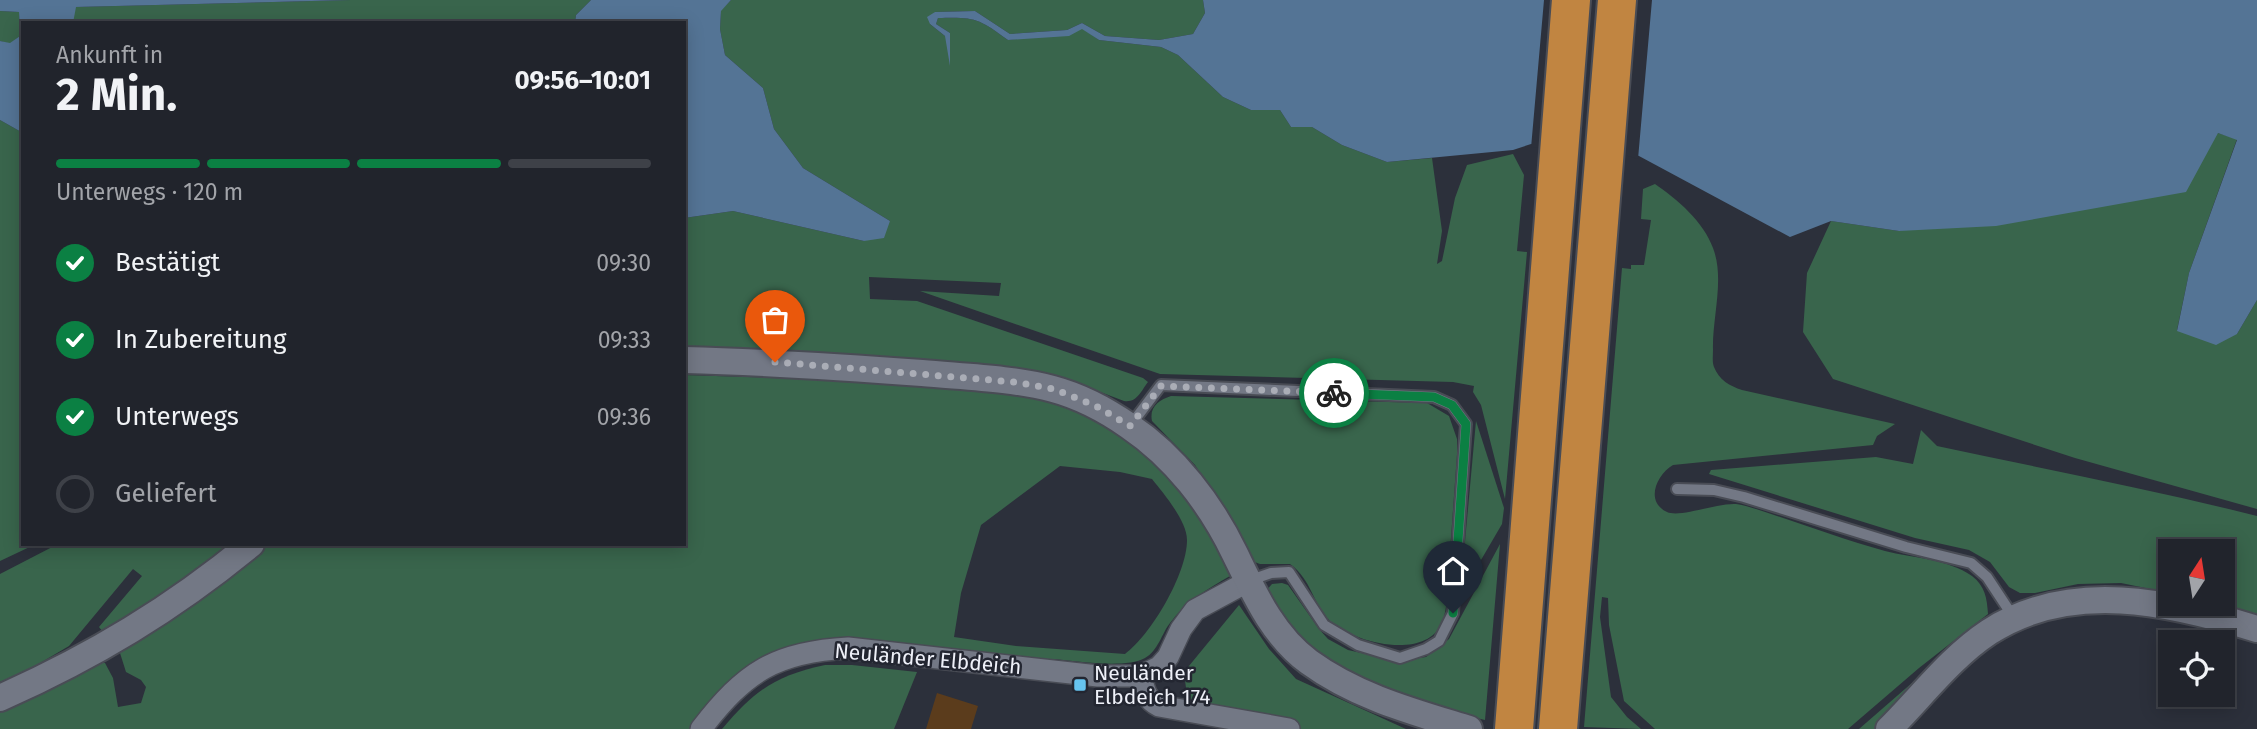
<!DOCTYPE html>
<html lang="de">
<head>
<meta charset="utf-8">
<style>
	body { margin:0; font-family:"Fira Sans",sans-serif; background:#2d3038; color:#f1f3f6; height:100vh; display:flex; flex-direction:column; font-size:26px; white-space:nowrap }
	* { box-sizing:border-box; margin:0 }
	p { font-size:23px; color:#a2a4a9 }
	.icon { flex:none; width:38px; height:38px; fill:none; stroke:currentColor; stroke-width:2; stroke-linecap:round; stroke-linejoin:round }
	.map { position:relative; flex:1; overflow:hidden }
	.details { position:absolute; left:21px; top:21px; width:665px; height:525px; display:flex; flex-direction:column; background:#21242c; border-radius:0px; box-shadow:0 4px 18px #0003,0 0 0 2px #3e4148 }
	.details>* { flex:none }
	.needle { width:46px; rotate:12deg }
	.fabs { position:absolute; left:2158px; top:539px; display:grid; gap:14px }
	.fabs a { display:grid; place-items:center; width:77px; height:77px; border-radius:0px; background:#21242c; box-shadow:0 4px 18px #0003,0 0 0 2px #3e4148; font-size:35px }
	.pin { position:absolute; display:grid; place-items:center; width:60px; height:60px; color:#fff; margin:-72px -30px; border-radius:50% 50% 50% 0; rotate:-45deg; box-shadow:0 0 7px #0007 }
	.pin .icon { rotate:45deg }
	.courier { position:absolute; display:grid; place-items:center; width:70px; height:70px; margin:-35px; border:5px solid #0b8043; border-radius:50%; background:#fff; color:#222; box-shadow:0 2px 9px #0007 }
	.headline em { font-style:normal; font-weight:700 }
	.headline div { display:flex; flex-direction:column-reverse }
	.headline { display:flex; align-items:center; justify-content:space-between; height:119px; padding:0 35px }
	h1 { font-size:46px; font-weight:700; line-height:52px }
	.bar { display:grid; grid-template-columns:repeat(4,1fr); gap:10px 7px; align-content:center; height:84px; padding:0 35px }
	.bar i { height:9px; border-radius:5px; background:#3e4148 }
	.bar .current { background:#0b8043 }
	.bar p { grid-column:span 4 }
	ol { padding:0 35px; list-style:none }
	li { display:flex; align-items:center; gap:21px; height:77px }
	li p { margin-inline-start:auto }
	li .icon { padding:7px; border-radius:50%; background:#0b8043; color:#fff; stroke-width:4 }
	li:last-child { color:#a2a4a9 }
	li i { width:38px; height:38px; border:4px solid #3e4148; border-radius:50% }
	.map>svg:first-child { display:block }
	.green { fill:#39654c; fill-rule:evenodd }
	.water { fill:#547495 }
	.pier { fill:#2c303b }
	.building { fill:#5b3c1c }
	.lines { fill:none; stroke-linecap:round; stroke-linejoin:round }
	.service-casing { stroke:#494c55; stroke-width:14 }
	.minor-casing { stroke:#494c55; stroke-width:24 }
	.tertiary-casing { stroke:#494c55; stroke-width:30 }
	.motorway-casing { stroke:#494c55; stroke-width:42 }
	.service { stroke:#737885; stroke-width:10 }
	.minor { stroke:#737885; stroke-width:21 }
	.tertiary { stroke:#737885; stroke-width:26 }
	.motorway { stroke:#c18541; stroke-width:38 }
	.done { stroke:#aaadb6; stroke-width:7; stroke-dasharray:0 12.6 }
	.route { stroke:#0b8043; stroke-width:9 }
	.poi-dot { fill:#66c4ef; stroke:#232631; stroke-width:2.5 }
	.labels { text-anchor:middle; dominant-baseline:central; stroke-width:5; stroke-linejoin:round; paint-order:stroke }
	.street-label { font-size:21px; fill:#eef0f8; stroke:#232631 }
	.poi-label { font-size:21px; fill:#eef0f8; stroke:#232631; text-anchor:start }
</style>
</head>
<body>
<div class="map">
<svg width="2257" height="729" viewBox="0 0 2257 729">
	<rect width="100%" height="100%" fill="#2c303b"/>
	<!-- green -->
	<g class="green">
		<polygon points="350,0 591,0 576,15 575,23 72,22 75,7"/>
		<path d="M731,0H1203L1205,13L1193,34L1159,40L1105,36L1082,23L1067,30L1010,34L975,11L935,12L930,24L945,36L950,33L936,24L938,18C975,17 978,18 1008,40L1082,28L1099,40L1161,47L1178,55L1223,97L1251,110H1280L1291,127H1312L1342,145L1387,162L1432,158L1442,231L1437,264L1442,261L1455,198L1467,165L1513,154L1524,175L1517,251L1527,252L1505,499L1481,405L1473,392L1474,386L1453,382L1160,374L920,291L999,296L1001,283L869,277L870,299L917,301L1143,378L1148,382C1141,391 1137,403 1124,401L1058,376L997,365L798,354L684,350V218L733,211L864,241L890,221L803,168L774,129L763,88L725,55L720,29L721,10Z"/>
		<polygon points="0,11 19,12 20,36 10,44 0,41"/>
		<polygon points="0,120 23,133 23,544 36,544 0,561"/>
		<polygon points="2218,133 2237,139 2189,273 2177,330 2237,334 2257,300 2257,509 2075,458 1833,379 1803,332 1807,273 1831,221 1899,231"/>
		<path d="M1655,184C1677,199 1704,222 1713,248C1725,279 1712,318 1713,350C1713,355 1712,362 1714,367C1719,380 1730,386 1742,390L1895,424L1877,436L1873,445L1673,465C1656,475 1645,502 1667,512C1680,518 1716,503 1736,504C1750,506 1764,512 1777,516C1813,528 1848,541 1885,551C1913,558 1948,559 1972,576C1985,586 1987,598 1988,614L1919,668L1848,729H1655L1624,701L1609,625L1608,598L1602,597L1600,617L1611,697L1627,717L1641,729L1584,727L1622,268L1631,269V265H1644L1651,220L1641,219L1643,189Z"/>
		<path d="M684,375C759,377 833,380 907,385C968,388 1034,388 1090,415C1152,444 1207,512 1230,576C1208,589 1186,601 1170,623C1162,633 1158,651 1145,658C1125,669 1076,661 1053,659L1051,664L794,646L692,729H0V706L96,663H105L113,678L118,707L141,703L146,687L141,680L126,672L120,653L128,644L230,574L267,544H684ZM1060,466L1120,472L1152,479C1164,494 1187,521 1187,540C1187,574 1151,635 1125,654L1016,646L954,637L961,593L981,525Z"/>
		<path d="M1171,396L1427,403L1449,416L1457,439V455L1446,607C1445,612 1444,619 1442,623C1425,661 1354,643 1330,621C1312,603 1312,580 1290,564H1260L1249,560L1234,527L1195,465L1152,421C1149,407 1159,400 1171,396Z"/>
		<polygon points="1476,421 1504,508 1502,524 1460,596"/>
		<path d="M1921,430L1937,446C2044,469 2151,489 2257,516V616L2213,604H2222V551H2170V593L2121,583L2078,584L2035,593H2020L2009,587L1990,562L1969,550L1915,538L1709,474L1711,470L1876,457L1913,464Z"/>
		<polygon points="58,544 228,544 176,586 103,632 99,627 142,576 133,569 69,646 30,669 0,682 0,574"/>
		<path d="M1500,544L1485,720C1424,705 1361,691 1311,651C1296,639 1277,608 1265,592L1272,584L1282,583L1288,585L1319,629L1328,639L1348,650L1397,661L1426,657L1449,639Z"/>
		<polygon points="1239,605 1269,649 1296,679 1406,729 1284,729 1189,712 1184,672"/>
		<polygon points="1951,649 1878,727 1875,729 1859,729"/>
		<path d="M825,665H852L917,672L894,729H722C755,690 775,676 825,665Z"/>
	</g>
	<!-- water -->
	<g class="water">
		<polygon points="0,0 350,0 76,7 73,23 23,23 23,133 0,120 0,41 10,43 20,36 19,12 0,11"/>
		<polygon points="591,0 731,0 721,11 720,29 725,55 763,88 774,129 803,168 890,221 884,238 864,241 733,211 684,218 684,23 575,23 576,15"/>
		<path d="M1203,0H2257V300L2237,334L2216,345L2177,331L2189,273L2237,140L2218,133L2186,192L1996,226L1899,231L1831,221L1790,237L1639,156L1593,141L1531,144L1513,150L1387,162L1342,145L1312,127H1291L1280,110H1251L1223,97L1178,55L1161,47L1099,40L1082,29L1069,36L1008,40C978,18 975,17 938,18L936,24L950,33V66L945,36L930,24L927,17L935,12L975,11L1010,34L1067,30L1082,23L1105,36L1159,40L1193,34L1205,13Z"/>
	</g>
	<!-- pier -->
	<polygon class="pier" points="1544,0 1652,0 1638,159 1592,145 1531,148"/>
	<!-- building -->
	<polygon class="building" points="937,693 978,706 971,729 926,729"/>
	<g class="lines">
		<!-- service casing -->
		<g class="service-casing">
			<g id="service">
				<polyline points="1130,426 1161,385 1434,397 1452,405 1466,424 1453,613 1439,641 1426,649 1400,658 1358,645 1324,625 1289,572 1271,573 1248,581"/>
				<polyline points="1677,489 1714,490 1744,497 1906,547 1971,563 1987,577 2014,618"/>
			</g>
		</g>
		<!-- minor casing -->
		<g class="minor-casing">
			<g id="minor">
				<path d="M1141,676C1144,689 1146,700 1159,706L1289,729"/>
				<path d="M701,729C745,672 775,652 848,648L1098,676H1141L1159,667L1168,657L1181,629L1195,610L1247,582"/>
			</g>
		</g>
		<!-- tertiary casing -->
		<g class="tertiary-casing">
			<g id="tertiary">
				<path d="M684,360C764,362 842,367 922,373C965,377 1011,378 1053,389C1079,396 1106,410 1129,426C1175,457 1211,504 1235,554C1254,593 1273,636 1309,662C1357,697 1414,712 1469,729"/>
				<path d="M0,698C94,656 172,609 251,544"/>
				<path d="M1889,729C1921,697 1951,657 1989,632C2071,579 2170,602 2257,629"/>
			</g>
		</g>
		<!-- motorway casing -->
		<g class="motorway-casing">
			<g id="motorway">
				<polyline points="1514,729 1571,0"/>
				<polyline points="1558,729 1617,0"/>
			</g>
		</g>
		<!-- service -->
		<use href="#service" class="service"/>
		<!-- minor -->
		<use href="#minor" class="minor"/>
		<!-- tertiary -->
		<use href="#tertiary" class="tertiary"/>
		<!-- motorway -->
		<use href="#motorway" class="motorway"/>
	</g>
	<g class="lines">
		<!-- done -->
		<polyline class="done" points="775,362 1014,382 1054,389 1096,406 1130,426 1161,386 1334,393"/>
		<!-- route -->
		<polyline class="route" points="1334,393 1434,397 1452,405 1466,424 1453,613"/>
	</g>
	<!-- markers -->
	<rect class="poi-dot" x="1073" y="678" width="14" height="14" rx="3.5"/>
	<g class="labels">
		<!-- street labels -->
		<g class="street-label">
			<text transform="translate(928 659) rotate(5)">Neuländer Elbdeich</text>
		</g>
		<!-- poi labels -->
		<g class="poi-label">
			<text x="1094" y="673">Neuländer<tspan x="1094" dy="24">Elbdeich 174</tspan></text>
		</g>
	</g>
</svg>
<div class="fabs">
<a><svg class="needle" viewBox="-14 -14 28 28"><path d="M0-13l5 13h-10z" fill="#e53935"/><path d="M0 13l5-13h-10z" fill="#a2a4a9"/></svg></a>
<a><svg class="icon" aria-label="locate" viewBox="0 0 24 24"><circle cx="12" cy="12" r="6"/><path d="M12 2v4M12 18v4M2 12h4M18 12h4"/></svg></a>
</div>
<div class="pin" style="left:775px;top:362px;background:#ea580c"><svg class="icon" aria-label="bag" viewBox="0 0 24 24"><path d="M5 8h14l-1 12H6zM9 8a3 3 0 0 1 6 0"/></svg></div>
<div class="pin" style="left:1453px;top:613px;background:#1f2937"><svg class="icon" aria-label="home" viewBox="0 0 24 24"><path d="M3 11l9-7 9 7M6 9v11h12V9"/></svg></div>
<div class="courier" style="left:1334px;top:393px"><svg class="icon" aria-label="bike" viewBox="0 0 24 24"><circle cx="6" cy="16" r="4"/><circle cx="18" cy="16" r="4"/><path d="M6 16l4-8h5l3 8M10 8l3 8H6M13 5h3"/></svg></div>
<section class="details">
<div class="headline"><div><h1>2 Min.</h1><p>Ankunft in</p></div><em>09:56–10:01</em></div>
<div class="bar"><i class="current"></i><i class="current"></i><i class="current"></i><i></i><p>Unterwegs · 120 m</p></div>
<ol>
<li><svg class="icon" aria-label="check" viewBox="0 0 24 24"><path d="M5 12l5 5 9-10"/></svg>Bestätigt<p>09:30</p></li>
<li><svg class="icon" aria-label="check" viewBox="0 0 24 24"><path d="M5 12l5 5 9-10"/></svg>In Zubereitung<p>09:33</p></li>
<li><svg class="icon" aria-label="check" viewBox="0 0 24 24"><path d="M5 12l5 5 9-10"/></svg>Unterwegs<p>09:36</p></li>
<li><i></i>Geliefert</li>
</ol>
</section>
</div>
</body>
</html>
